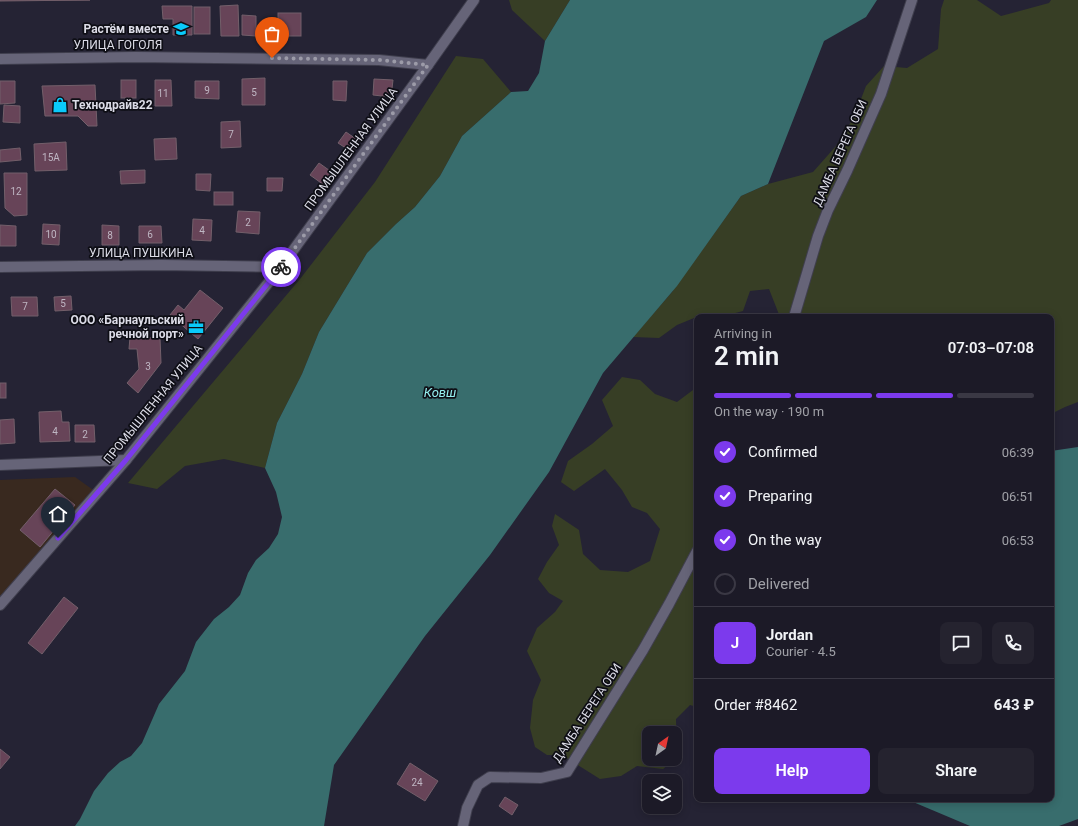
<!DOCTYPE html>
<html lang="en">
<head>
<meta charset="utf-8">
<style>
	body { margin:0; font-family:Roboto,sans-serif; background:#25232f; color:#f1f3f6; height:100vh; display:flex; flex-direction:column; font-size:15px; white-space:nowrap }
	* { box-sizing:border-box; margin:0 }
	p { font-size:13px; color:#a0a1a7 }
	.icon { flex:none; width:22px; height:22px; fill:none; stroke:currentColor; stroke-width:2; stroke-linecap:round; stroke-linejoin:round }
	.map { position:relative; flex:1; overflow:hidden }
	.panel { position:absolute; left:694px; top:314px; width:360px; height:488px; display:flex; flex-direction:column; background:#1c1a27; border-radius:8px; box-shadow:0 2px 10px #0003,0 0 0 1px #3a3844 }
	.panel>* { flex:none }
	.needle { width:26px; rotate:33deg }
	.fabs { position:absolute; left:642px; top:726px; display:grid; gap:8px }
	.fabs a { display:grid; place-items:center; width:40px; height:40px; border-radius:8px; background:#1c1a27; box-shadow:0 2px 10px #0003,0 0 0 1px #3a3844; font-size:20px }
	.pin { position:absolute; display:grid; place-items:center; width:34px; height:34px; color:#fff; margin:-41px -17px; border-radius:50% 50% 50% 0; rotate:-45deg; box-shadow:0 0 4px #0007 }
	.pin .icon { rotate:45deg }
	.courier { position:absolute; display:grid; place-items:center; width:40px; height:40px; margin:-20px; border:3px solid #7c3aed; border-radius:50%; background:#fff; color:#222; box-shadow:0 1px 5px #0007 }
	.head em { font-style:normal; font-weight:600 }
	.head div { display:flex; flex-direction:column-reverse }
	.head { display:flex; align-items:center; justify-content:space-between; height:68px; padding:0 20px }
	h1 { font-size:26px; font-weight:600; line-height:30px }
	.bar { display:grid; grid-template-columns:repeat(4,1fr); gap:6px 4px; align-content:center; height:48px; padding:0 20px }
	.bar i { height:5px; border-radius:3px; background:#3a3844 }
	.bar .current { background:#7c3aed }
	.bar p { grid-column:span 4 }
	.line { display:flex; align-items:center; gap:10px; padding:0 20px; border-top:1px solid #3a3844 }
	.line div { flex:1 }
	.round { display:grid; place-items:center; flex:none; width:42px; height:42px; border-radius:8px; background:#25232f }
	ol { padding:0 20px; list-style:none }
	li { display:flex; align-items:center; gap:12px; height:44px }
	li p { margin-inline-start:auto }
	li .icon { padding:4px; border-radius:50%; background:#7c3aed; color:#fff; stroke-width:4 }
	li:last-child { color:#a0a1a7 }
	li i { width:22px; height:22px; border:2px solid #3a3844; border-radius:50% }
	.primary-button { display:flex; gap:8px; margin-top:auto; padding:8px 20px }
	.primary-button a { flex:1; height:46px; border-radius:8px; background:#7c3aed; color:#fff; font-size:16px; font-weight:600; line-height:46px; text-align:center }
	.primary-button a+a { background:#25232f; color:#f1f3f6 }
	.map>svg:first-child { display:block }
	.commercial { fill:#39291f }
	.green { fill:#373e25; fill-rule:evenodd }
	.water { fill:#386d6d }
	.building { fill:#674458; stroke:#735f6a }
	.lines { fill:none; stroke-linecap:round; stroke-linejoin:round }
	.street-casing { stroke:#3f3e4d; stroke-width:12 }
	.street { stroke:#666478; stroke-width:10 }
	.done { stroke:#9c9ba8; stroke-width:4; stroke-dasharray:0 7.2 }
	.route { stroke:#7c3aed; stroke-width:5 }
	.labels { text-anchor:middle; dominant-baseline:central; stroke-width:3.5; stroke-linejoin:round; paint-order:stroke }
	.number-label { font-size:10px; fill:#bfb6c3 }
	.poi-label { font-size:12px; font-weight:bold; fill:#dcdce7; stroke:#0e0e15; text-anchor:end }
	.street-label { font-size:12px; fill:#dcdce7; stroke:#0e0e15 }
	.water-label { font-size:13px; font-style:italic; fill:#94eeee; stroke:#0e0e15 }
</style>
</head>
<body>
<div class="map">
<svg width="1078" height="826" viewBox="0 0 1078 826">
	<rect width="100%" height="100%" fill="#252334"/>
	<!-- commercial -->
	<polygon class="commercial" points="75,477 96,492 0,596 0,480"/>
	<!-- green -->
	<g class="green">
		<polygon points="509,0 570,0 545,41 512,10"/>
		<polygon points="944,0 977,0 1001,16 1049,3 1051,0 1078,0 1078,402 1065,407 1051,414 1051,317 780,317 769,289 750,291 743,311 720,317 699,316 677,325 659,338 633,337 672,292 741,196 768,184 813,172 836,146 854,117 866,86 884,66 907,68 938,49 941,9"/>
		<polygon points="456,56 483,59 511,92 462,136 440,176 415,207 396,224 367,253 319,332 302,374 277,423 265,468 224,459 185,466 157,489 128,483 300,279 375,182"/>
		<path d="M622,377L640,380L655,394L677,402L697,387V707L690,705L676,719L677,758L663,769L637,766L621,776L600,779L565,757L556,755H547L535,747L530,728L533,700L541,680L527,651L537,628L555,612L563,601L549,593L538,579L547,562L559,545L552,526L555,514L579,530L583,554L600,570L628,572L650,561L660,529L647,513L632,507L622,490L605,469L574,491L561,482L568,461L592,444L613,426L602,400ZM649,733H675V759H649Z"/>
	</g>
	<!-- water -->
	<g class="water">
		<polygon points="570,0 877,0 866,17 824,41 768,184 741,196 677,286 603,373 549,472 490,555 425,636 334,765 324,826 75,826 80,819 94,791 108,773 120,762 131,756 142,743 159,704 185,671 196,642 214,619 229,607 240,595 248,573 256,560 269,548 278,534 282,517 276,492 265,468 277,423 302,374 319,332 367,253 396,224 415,207 440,176 462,136 511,92 528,91 539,73 545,41"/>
		<polygon points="1078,447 1078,819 1059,826 970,826 906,799 1051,799 1051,451"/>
	</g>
	<!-- building -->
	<g class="building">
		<polygon points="0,0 90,0 0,1"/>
		<polygon points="238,5 239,36 221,36 220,6"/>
		<polygon points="162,6 192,6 192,35 173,35 173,19 163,19"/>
		<rect x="194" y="7" width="16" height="27"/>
		<rect x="278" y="13" width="23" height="23"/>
		<polygon points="242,15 256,16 256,36 242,35"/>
		<polygon points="265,78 265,105 242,105 242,79"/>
		<polygon points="374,79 393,80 391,97 373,95"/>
		<rect x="121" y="80" width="15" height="18"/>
		<polygon points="155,80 171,80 172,106 155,106"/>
		<polygon points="0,81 15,81 15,103 0,104"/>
		<polygon points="195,81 219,81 219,99 195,98"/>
		<polygon points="333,81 347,81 346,101 333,100"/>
		<polygon points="95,85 97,126 88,126 78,116 45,116 42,86"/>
		<polygon points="4,105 20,106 20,123 3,122"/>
		<polygon points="240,121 241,147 221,148 221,122"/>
		<polygon points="346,132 359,141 352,152 338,143"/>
		<polygon points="176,138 177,159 155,160 154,139"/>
		<polygon points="66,142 67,170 35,171 34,144"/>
		<polygon points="20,148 21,160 0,162 0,150"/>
		<polygon points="319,163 333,173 324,185 310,175"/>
		<polygon points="145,170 145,183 121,184 120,171"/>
		<polygon points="4,173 27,173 27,215 14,216 5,208"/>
		<polygon points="196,174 211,174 210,191 196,190"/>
		<polygon points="267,178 283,178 282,191 267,191"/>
		<rect x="214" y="192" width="19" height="13"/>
		<polygon points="238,211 260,212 259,234 236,232"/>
		<polygon points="193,219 212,220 211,241 192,240"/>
		<polygon points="43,224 60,225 59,245 42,244"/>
		<polygon points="0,225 16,226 16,246 0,246"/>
		<polygon points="102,225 119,226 119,245 102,245"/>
		<polygon points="139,226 161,226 162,243 139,243"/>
		<polygon points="200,290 223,308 198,339 170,315 178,305 184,310"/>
		<polygon points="71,296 72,310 55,311 54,297"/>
		<polygon points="11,297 37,297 38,316 12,316"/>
		<polygon points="130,337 160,338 161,363 138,393 127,383 139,369 137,349 129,349"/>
		<rect x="0" y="383" width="6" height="15"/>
		<polygon points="61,411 62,422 69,422 70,441 40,442 39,412"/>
		<polygon points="14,419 15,443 0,444 0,420"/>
		<polygon points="75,425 94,425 95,442 75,442"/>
		<polygon points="55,489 75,505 40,547 20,530"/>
		<polygon points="64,597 78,608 42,654 28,643"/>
		<polygon points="0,749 10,757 0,769"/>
		<polygon points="410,763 438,781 425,801 397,784"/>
		<polygon points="505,797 518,805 512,815 499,806"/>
	</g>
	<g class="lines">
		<!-- street casing -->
		<g class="street-casing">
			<g id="street">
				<polyline points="0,59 135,57 379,60 428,65"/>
				<polyline points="0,267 161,265 281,267"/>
				<polyline points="794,317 818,236 828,210 847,171 881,94 912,0"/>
				<polyline points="0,465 126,460"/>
				<polyline points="0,605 126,460 281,267 428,65 474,0"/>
				<polyline points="463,826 467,808 478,785 490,777 541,778 567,772 643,650 669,604 697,551"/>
			</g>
		</g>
		<!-- street -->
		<use href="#street" class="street"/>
	</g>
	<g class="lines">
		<!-- done -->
		<polyline class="done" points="272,58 379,60 428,65 281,267"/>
		<!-- route -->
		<polyline class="route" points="58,538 126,460 281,267"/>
	</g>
	<!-- icons -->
	<defs>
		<g id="school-bare" transform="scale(1.2)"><path d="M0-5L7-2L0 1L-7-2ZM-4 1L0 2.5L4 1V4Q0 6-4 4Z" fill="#0acafa" stroke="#0e0e15" stroke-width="2.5" paint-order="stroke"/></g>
		<g id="shop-bare" transform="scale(1.2)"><path d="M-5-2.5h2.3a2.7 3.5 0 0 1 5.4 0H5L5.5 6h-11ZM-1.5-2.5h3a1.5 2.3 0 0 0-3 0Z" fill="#0acafa" stroke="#0e0e15" stroke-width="2.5" paint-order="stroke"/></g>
		<g id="office-bare" transform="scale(1.2)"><path d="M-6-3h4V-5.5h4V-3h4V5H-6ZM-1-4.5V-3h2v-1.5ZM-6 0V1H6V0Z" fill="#0acafa" stroke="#0e0e15" stroke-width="2.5" paint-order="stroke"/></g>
	</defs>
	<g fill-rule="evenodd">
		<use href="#school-bare" x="181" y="29"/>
		<use href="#shop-bare" x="60" y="105"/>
		<use href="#office-bare" x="196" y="327"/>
	</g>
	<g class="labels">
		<!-- number labels -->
		<g class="number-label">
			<text x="207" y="90">9</text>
			<text x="254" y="92">5</text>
			<text x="163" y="93">11</text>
			<text x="231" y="134">7</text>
			<text x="51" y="157">15А</text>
			<text x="16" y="191">12</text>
			<text x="248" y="222">2</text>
			<text x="202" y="230">4</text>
			<text x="51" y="234">10</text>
			<text x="150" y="234">6</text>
			<text x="110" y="235">8</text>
			<text x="63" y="303">5</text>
			<text x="25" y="306">7</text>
			<text x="148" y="366">3</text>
			<text x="55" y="431">4</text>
			<text x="85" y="434">2</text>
			<text x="417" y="782">24</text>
		</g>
		<!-- poi labels -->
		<g class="poi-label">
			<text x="169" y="29">Растём вместе</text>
			<text x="72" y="105" text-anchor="start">Технодрайв22</text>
			<text x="184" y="320">ООО «Барнаульский<tspan x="184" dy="14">речной порт»</tspan></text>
		</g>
		<!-- street labels -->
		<g class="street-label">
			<text x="118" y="45">УЛИЦА ГОГОЛЯ</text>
			<text transform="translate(351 149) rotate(-54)">ПРОМЫШЛЕННАЯ УЛИЦА</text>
			<text transform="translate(840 153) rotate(-66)">ДАМБА БЕРЕГА ОБИ</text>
			<text x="141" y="253">УЛИЦА ПУШКИНА</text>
			<text transform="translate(153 404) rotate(-51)">ПРОМЫШЛЕННАЯ УЛИЦА</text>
			<text transform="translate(587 713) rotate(-57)">ДАМБА БЕРЕГА ОБИ</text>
		</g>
		<!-- water labels -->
		<g class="water-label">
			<text x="440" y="392">Ковш</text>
		</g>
	</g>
</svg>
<div class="fabs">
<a><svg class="needle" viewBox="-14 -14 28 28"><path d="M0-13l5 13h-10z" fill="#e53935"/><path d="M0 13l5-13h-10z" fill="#a0a1a7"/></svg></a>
<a><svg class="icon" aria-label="layers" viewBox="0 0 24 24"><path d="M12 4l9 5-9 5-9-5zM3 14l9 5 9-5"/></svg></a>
</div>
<div class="pin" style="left:272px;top:58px;background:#ea580c"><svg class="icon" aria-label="bag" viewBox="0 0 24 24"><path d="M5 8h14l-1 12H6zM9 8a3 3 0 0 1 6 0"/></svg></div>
<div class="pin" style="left:58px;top:538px;background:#1f2937"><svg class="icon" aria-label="home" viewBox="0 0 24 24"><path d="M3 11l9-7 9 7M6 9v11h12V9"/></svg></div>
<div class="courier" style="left:281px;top:267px"><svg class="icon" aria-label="bike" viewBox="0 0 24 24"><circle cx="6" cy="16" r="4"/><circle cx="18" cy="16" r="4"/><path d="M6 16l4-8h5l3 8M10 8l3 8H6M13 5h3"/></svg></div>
<section class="panel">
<div class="head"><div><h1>2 min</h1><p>Arriving in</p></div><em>07:03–07:08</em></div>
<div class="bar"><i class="current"></i><i class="current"></i><i class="current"></i><i></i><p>On the way · 190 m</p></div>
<ol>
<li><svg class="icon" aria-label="check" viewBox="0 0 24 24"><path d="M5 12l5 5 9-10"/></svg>Confirmed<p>06:39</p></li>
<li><svg class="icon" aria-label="check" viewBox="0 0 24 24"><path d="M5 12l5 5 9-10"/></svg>Preparing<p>06:51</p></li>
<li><svg class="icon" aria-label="check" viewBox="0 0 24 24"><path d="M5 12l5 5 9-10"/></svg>On the way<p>06:53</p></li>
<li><i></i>Delivered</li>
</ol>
<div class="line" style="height:72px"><b class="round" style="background:#7c3aed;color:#fff">J</b><div><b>Jordan</b><p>Courier · 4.5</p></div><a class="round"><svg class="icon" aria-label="chat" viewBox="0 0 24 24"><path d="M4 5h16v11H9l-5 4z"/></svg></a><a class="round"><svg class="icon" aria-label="phone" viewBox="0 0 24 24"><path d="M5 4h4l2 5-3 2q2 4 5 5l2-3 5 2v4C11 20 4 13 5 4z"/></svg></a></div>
<div class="line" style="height:52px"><div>Order #8462</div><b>643 ₽</b></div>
<div class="primary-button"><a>Help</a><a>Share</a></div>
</section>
</div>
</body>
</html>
